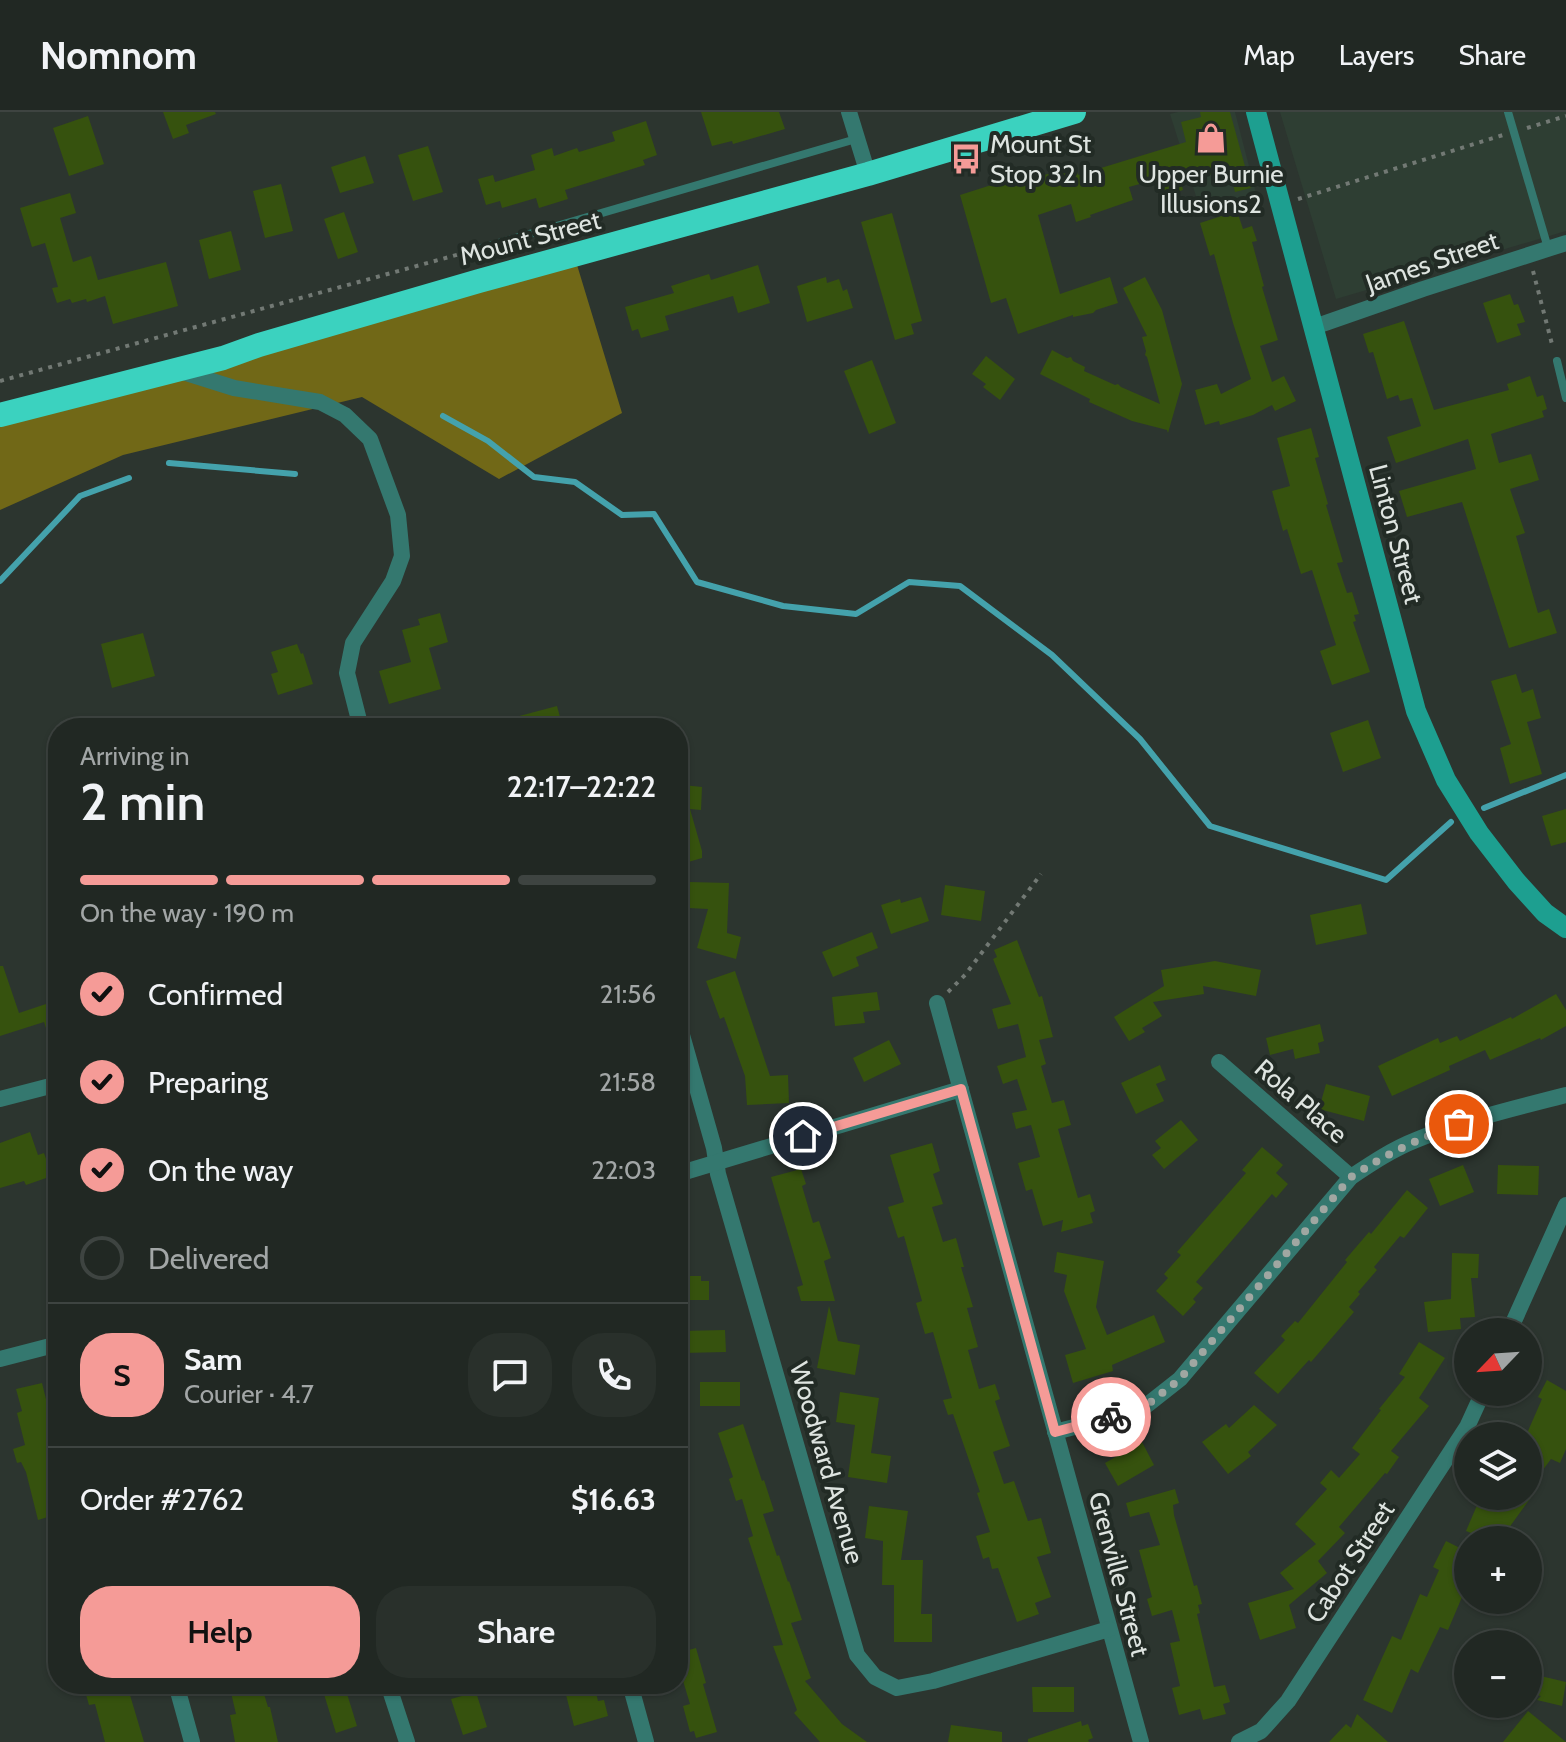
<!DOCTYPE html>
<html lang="en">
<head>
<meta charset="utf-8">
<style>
	body { margin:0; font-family:Cabin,sans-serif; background:#29302b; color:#f1f3f6; height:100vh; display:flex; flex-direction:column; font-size:30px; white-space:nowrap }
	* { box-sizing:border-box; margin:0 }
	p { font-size:26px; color:#a2a6a6 }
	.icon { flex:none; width:44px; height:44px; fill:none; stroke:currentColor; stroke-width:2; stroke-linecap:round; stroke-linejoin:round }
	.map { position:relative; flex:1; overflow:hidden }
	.side { position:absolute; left:48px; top:606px; width:640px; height:976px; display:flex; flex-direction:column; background:#212823; border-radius:32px; box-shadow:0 2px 6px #0004,0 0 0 2px #3e4441 }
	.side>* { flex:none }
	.needle { width:52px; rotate:245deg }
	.fabs { position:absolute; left:1454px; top:1206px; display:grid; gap:16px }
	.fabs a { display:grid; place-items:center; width:88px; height:88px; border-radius:50%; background:#212823; box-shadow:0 2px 6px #0004,0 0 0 2px #3e4441; font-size:40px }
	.pin { position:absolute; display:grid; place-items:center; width:68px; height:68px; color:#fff; margin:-34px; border:4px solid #fff; border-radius:50%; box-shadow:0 2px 8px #0007 }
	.courier { position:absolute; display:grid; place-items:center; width:80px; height:80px; margin:-40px; border:6px solid #f59b97; border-radius:50%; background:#fff; color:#222; box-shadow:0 2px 10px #0007 }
	.head em { font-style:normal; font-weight:600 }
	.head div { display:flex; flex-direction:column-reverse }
	.head { display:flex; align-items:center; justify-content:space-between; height:136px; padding:0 32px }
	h1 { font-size:52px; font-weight:600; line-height:60px }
	.bar { display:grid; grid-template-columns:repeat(4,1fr); gap:12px 8px; align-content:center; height:96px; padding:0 32px }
	.bar i { height:10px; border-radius:6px; background:#3e4441 }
	.bar .current { background:#f59b97 }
	.bar p { grid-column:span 4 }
	.line { display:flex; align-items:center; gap:20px; padding:0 32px; border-top:2px solid #3e4441 }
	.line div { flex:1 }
	.round { display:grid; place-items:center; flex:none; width:84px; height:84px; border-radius:32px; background:#29302b }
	ol { padding:0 32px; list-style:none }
	li { display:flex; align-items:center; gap:24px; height:88px }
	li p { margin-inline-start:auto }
	li .icon { padding:8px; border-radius:50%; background:#f59b97; color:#111; stroke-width:4 }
	li:last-child { color:#a2a6a6 }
	li i { width:44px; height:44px; border:4px solid #3e4441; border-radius:50% }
	.cta { display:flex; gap:16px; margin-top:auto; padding:16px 32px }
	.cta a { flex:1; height:92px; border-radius:32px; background:#f59b97; color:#111; font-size:32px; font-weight:600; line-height:92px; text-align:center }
	.cta a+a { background:#29302b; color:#f1f3f6 }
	header { display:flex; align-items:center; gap:48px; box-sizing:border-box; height:112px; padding:0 40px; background:#212823; border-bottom:2px solid #3e4441 }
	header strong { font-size:38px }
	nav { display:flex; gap:44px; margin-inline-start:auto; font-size:28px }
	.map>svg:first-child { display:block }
	.built { fill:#2e3e33 }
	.forest { fill:#716817 }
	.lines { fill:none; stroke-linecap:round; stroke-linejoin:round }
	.stream { stroke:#44a2ac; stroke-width:6 }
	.building { fill:#36520e }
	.path { stroke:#727974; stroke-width:4; stroke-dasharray:4 6; stroke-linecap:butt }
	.lane { stroke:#34786f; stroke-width:8 }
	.street { stroke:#34786f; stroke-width:16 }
	.secondary { stroke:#1d9f90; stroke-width:20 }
	.highway { stroke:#3bd2bf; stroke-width:24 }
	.done { stroke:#a0a7a2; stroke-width:8; stroke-dasharray:0 14.4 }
	.route { stroke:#f59b97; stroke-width:10 }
	.labels { text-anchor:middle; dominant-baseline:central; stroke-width:8; stroke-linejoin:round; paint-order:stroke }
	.poi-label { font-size:26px; fill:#dee4e0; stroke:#222b25; text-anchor:start }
	.street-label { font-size:26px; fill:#dee4e0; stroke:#222b25 }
</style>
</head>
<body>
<header>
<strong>Nomnom</strong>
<nav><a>Map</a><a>Layers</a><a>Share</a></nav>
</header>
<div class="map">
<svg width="1566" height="1630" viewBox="0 0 1566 1630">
	<rect width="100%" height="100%" fill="#2c352f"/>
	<!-- built -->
	<g class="built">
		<polygon points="1178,0 1235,0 1257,85 1201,100 1170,2"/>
		<polygon points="1280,0 1566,0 1566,119 1336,187"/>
	</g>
	<!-- forest -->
	<polygon class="forest" points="574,143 622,301 499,367 362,285 123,343 0,398 0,303"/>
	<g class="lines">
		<!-- stream -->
		<g class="stream">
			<polyline points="443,304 488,329 534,365 575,370 622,403 654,402 697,470 783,494 856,502 909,470 960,474 1052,543 1140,627 1210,714 1386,768 1451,710"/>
			<polyline points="169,351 295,362"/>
			<polyline points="0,469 80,384 129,366"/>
			<polyline points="1484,696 1566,663"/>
		</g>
	</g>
	<!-- building -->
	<g class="building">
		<polygon points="163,0 215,0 216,2 186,13 189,21 173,27"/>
		<polygon points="701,0 779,0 785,17 733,32 732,29 712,34"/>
		<polygon points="1200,0 1230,0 1251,76 1235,80 1229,58 1181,70 1183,78 1166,83 1161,66 1129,75 1133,88 1090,103 1091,105 1076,110 1071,92 1038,103 1060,182 1110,165 1118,191 1096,198 1093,201 1073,205 1073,203 1018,222 1006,186 991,191 960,83 1026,62 1027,68 1075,54 1078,63 1186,30 1181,10 1201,5"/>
		<polygon points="88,4 104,52 69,64 53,16"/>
		<polygon points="646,9 657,43 643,48 645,53 565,78 568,87 539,96 536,86 502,96 500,89 486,93 478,67 493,63 495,70 535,58 531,43 552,36 554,44 577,36 579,40 615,29 612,20"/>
		<polygon points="428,34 443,80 413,89 398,43"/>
		<polygon points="365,44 374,71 340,81 331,55"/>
		<polygon points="281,72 293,119 265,126 253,79"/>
		<polygon points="70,81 76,101 60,106 73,150 91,144 98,168 166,150 178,194 113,212 105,184 87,190 86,187 72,191 70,187 57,191 52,176 58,175 45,131 32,135 20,96"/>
		<polygon points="1237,99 1243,117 1252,114 1257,129 1252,130 1264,174 1262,175 1278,228 1260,234 1272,270 1284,264 1296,289 1275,299 1272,293 1253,303 1220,313 1219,309 1205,313 1195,278 1217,272 1221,282 1251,267 1233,211 1214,142 1210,144 1200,111"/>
		<polygon points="344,100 358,140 338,147 324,107"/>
		<polygon points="892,101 922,209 911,212 914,222 895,228 861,110"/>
		<polygon points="231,119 241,158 209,167 199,128"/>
		<polygon points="758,153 770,191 738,201 733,184 665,204 669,218 641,226 638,217 632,219 625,195 674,181 671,174 709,162 711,168"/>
		<polygon points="826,165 827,171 839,167 843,179 847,177 853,196 807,210 797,174"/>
		<polygon points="1145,165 1162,198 1182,272 1168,321 1167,318 1132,309 1089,290 1090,287 1040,262 1052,238 1067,246 1071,245 1073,249 1085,255 1084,259 1115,273 1118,272 1121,275 1160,292 1147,245 1145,243 1146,239 1142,225 1147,224 1123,176"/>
		<polygon points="1510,182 1514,193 1518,192 1525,210 1517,212 1521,223 1497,231 1483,191"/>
		<polygon points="1404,209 1434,298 1509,278 1507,272 1530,264 1537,285 1543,283 1547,297 1542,299 1544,305 1491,322 1499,351 1531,342 1539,368 1510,377 1525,421 1516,424 1538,501 1549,497 1557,521 1509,536 1462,390 1407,405 1399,379 1476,357 1468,327 1396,351 1387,325 1421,314 1412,286 1400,289 1398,283 1387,287 1373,240 1369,241 1363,222"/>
		<polygon points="986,244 1015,267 1000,288 983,275 986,272 972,262"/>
		<polygon points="872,248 896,311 869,322 844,259"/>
		<polygon points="1311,316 1319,345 1315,346 1328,392 1326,393 1343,450 1337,451 1347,481 1352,480 1359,502 1354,503 1356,509 1353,510 1370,560 1332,573 1320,539 1336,533 1312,458 1301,462 1287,417 1283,419 1272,379 1290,374 1277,326"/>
		<polygon points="440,501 448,530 429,536 441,577 389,592 379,559 411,550 402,518 420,513 418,507"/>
		<polygon points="143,521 155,564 112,576 101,532"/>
		<polygon points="297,532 301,542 303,541 313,572 278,583 271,562 278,560 271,540"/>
		<polygon points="1516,562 1522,581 1533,577 1541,606 1527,610 1542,662 1510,672 1500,636 1511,632 1491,569"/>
		<polygon points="557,594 563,616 494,616 493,611"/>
		<polygon points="1368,608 1381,646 1343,660 1330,621"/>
		<polygon points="682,671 683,673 702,675 701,698 690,697 702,739 702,746 678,753 678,672"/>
		<polygon points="1566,697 1566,730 1551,734 1542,704"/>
		<polygon points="689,770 729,771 727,821 741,825 736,847 697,836 708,797 688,796"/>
		<polygon points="945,773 985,779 981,809 941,803"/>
		<polygon points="921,785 929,809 891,822 881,793 900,787 901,791"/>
		<polygon points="1361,792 1367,822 1316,833 1310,803"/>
		<polygon points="872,820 878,836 856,845 859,854 833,865 822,840"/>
		<polygon points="1017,828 1039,885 1042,884 1053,925 1039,928 1046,952 1041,954 1052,991 1064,988 1071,1013 1058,1017 1078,1086 1090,1082 1095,1099 1090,1101 1093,1111 1061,1120 1063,1108 1043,1114 1032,1077 1026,1079 1018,1051 1040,1045 1031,1013 1016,1017 1012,1001 1027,998 1017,967 1003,972 997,954 1026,945 1018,912 998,917 992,897 1011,892 993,847 997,845 994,838"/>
		<polygon points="1215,849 1261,858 1256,884 1203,874 1204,882 1153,890 1162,904 1142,916 1145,920 1129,929 1114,905 1164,874 1161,858"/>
		<polygon points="0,854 3,854 19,901 58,888 58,944 55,944 44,910 0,924"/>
		<polygon points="735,859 770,964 788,963 789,991 747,993 745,964 724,905 720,907 706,869"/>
		<polygon points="877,880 880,898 863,900 865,911 835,914 832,885"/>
		<polygon points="1556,882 1566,898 1566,914 1541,928 1540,926 1490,948 1485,938 1449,954 1450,958 1392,984 1378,954 1438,926 1440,931 1457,924 1460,929 1511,905 1512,907"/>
		<polygon points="1320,912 1324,929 1318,931 1320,941 1295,947 1293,937 1270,943 1266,926"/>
		<polygon points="889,928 901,952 864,970 853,946"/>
		<polygon points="1160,953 1166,968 1156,972 1164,989 1136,1002 1121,971"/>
		<polygon points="1326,972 1370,984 1364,1009 1319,997"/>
		<polygon points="1181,1008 1198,1028 1164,1057 1152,1043 1161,1036 1155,1029"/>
		<polygon points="30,1020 38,1043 44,1041 52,1064 26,1073 24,1069 0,1076 0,1031"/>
		<polygon points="932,1031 940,1059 933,1062 943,1092 932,1095 943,1130 956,1126 964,1155 961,1155 973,1195 967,1196 978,1235 968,1238 979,1277 995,1272 1000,1287 995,1289 1010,1334 993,1340 1004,1372 1014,1369 1028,1409 1041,1406 1051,1441 1037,1445 1051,1485 1035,1491 1039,1502 1017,1510 998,1456 992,1457 989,1445 983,1447 976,1424 990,1420 977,1381 980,1380 953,1302 948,1303 943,1288 952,1286 933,1220 925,1222 916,1191 922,1189 904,1124 898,1126 888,1095 904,1090 890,1043"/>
		<polygon points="1262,1035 1283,1053 1276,1061 1288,1072 1276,1086 1272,1082 1196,1170 1203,1176 1193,1187 1196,1190 1183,1204 1156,1179 1168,1166 1164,1162 1181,1143 1177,1140 1246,1061 1242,1058"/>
		<polygon points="1463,1053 1474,1080 1440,1094 1429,1067"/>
		<polygon points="1498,1053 1539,1054 1538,1083 1497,1082"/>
		<polygon points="801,1057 806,1072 802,1074 813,1111 819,1109 831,1146 824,1149 835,1189 801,1189 797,1175 803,1173 771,1065"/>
		<polygon points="1407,1078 1428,1096 1404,1126 1400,1124 1374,1155 1377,1158 1358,1180 1360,1182 1349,1195 1354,1200 1311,1250 1309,1248 1278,1282 1254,1261 1285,1228 1281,1224 1295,1209 1298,1211 1347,1150 1345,1148 1369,1120 1371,1122"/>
		<polygon points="1057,1140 1104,1149 1096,1195 1107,1223 1154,1203 1165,1230 1112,1253 1113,1259 1073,1271 1065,1243 1086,1237 1064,1179 1067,1163 1054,1160"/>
		<polygon points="1452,1141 1479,1142 1478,1166 1471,1166 1475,1205 1460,1206 1461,1217 1428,1220 1424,1190 1451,1187"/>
		<polygon points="678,1164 701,1164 701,1169 709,1169 709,1188 678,1188"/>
		<polygon points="829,1194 838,1229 860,1233 855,1263 817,1256"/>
		<polygon points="725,1218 726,1240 682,1241 681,1219"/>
		<polygon points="1419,1230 1445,1246 1419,1286 1429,1294 1391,1339 1399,1345 1387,1362 1385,1361 1339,1415 1345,1421 1318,1449 1327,1461 1289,1493 1296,1516 1260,1528 1248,1491 1294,1477 1280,1461 1316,1432 1295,1412 1327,1377 1320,1371 1331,1358 1339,1366 1360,1342 1352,1336 1381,1298 1379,1297 1405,1265 1399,1262"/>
		<polygon points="1547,1268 1566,1279 1566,1337 1560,1351 1551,1347 1528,1378 1528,1319 1542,1287 1538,1285"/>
		<rect x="700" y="1270" width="40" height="24"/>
		<polygon points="42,1271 47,1291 50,1290 58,1322 58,1342 48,1345 58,1378 58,1402 38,1408 26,1360 21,1350 17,1351 13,1337 25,1333 17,1301 22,1299 16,1277"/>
		<polygon points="840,1280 879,1286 871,1341 891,1344 887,1371 848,1365 855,1313 836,1310"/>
		<polygon points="1254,1293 1277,1313 1248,1340 1251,1344 1228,1362 1202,1330 1226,1312 1229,1316"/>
		<polygon points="743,1312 762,1369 764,1368 774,1399 763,1402 777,1444 779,1443 788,1470 789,1469 802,1508 791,1511 811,1566 805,1569 842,1612 867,1630 820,1630 794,1601 797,1598 773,1534 783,1533 748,1426 753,1424 742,1387 736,1389 729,1367 733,1365 718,1321"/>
		<polygon points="1142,1330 1154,1353 1118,1374 1105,1351"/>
		<polygon points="1175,1377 1179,1391 1173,1393 1174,1403 1194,1474 1197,1473 1202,1492 1198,1493 1200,1501 1197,1502 1214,1575 1225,1573 1230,1590 1223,1592 1226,1602 1203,1608 1200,1597 1179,1603 1172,1576 1180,1574 1170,1531 1180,1529 1172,1498 1152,1504 1147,1487 1152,1485 1139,1438 1160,1433 1149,1400 1130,1405 1126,1391"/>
		<polygon points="1481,1384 1532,1384 1511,1413 1504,1428 1489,1428 1466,1419"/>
		<polygon points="869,1394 908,1399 901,1448 923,1448 921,1502 932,1502 932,1530 894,1530 894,1473 882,1473 883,1429 865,1426"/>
		<polygon points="1446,1429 1468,1440 1468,1471 1448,1518 1440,1515 1418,1561 1411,1557 1392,1601 1363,1588 1392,1524 1401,1528 1420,1482 1427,1485 1439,1458 1433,1455"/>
		<polygon points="696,1536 706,1571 703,1572 717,1620 696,1626 694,1619 690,1620 683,1594 690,1592 678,1552 678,1541"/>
		<polygon points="1528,1561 1566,1570 1562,1594 1537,1588 1541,1584 1528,1581"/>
		<polygon points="112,1572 123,1572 126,1584 130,1583 144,1630 105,1630 95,1592 89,1593 85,1579"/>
		<polygon points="229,1572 261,1572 268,1595 270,1595 278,1630 235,1630 230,1603 236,1602"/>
		<polygon points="344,1572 357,1614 336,1621 323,1579"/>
		<polygon points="575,1572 594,1572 598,1589 604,1588 608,1604 574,1614 564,1575"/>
		<polygon points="1032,1575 1074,1575 1074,1600 1033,1600"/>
		<polygon points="476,1580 487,1615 463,1623 451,1587"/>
		<polygon points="1528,1599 1566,1630 1503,1630"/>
		<polygon points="1357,1602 1388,1630 1329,1630 1346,1612 1351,1616"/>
		<polygon points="1081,1609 1082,1614 1088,1612 1093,1626 1088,1628 1089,1630 1028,1630 1028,1627"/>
		<polygon points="951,1613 1002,1620 1002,1630 948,1630"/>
	</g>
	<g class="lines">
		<!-- path -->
		<g class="path">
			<polyline points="1527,16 1566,4"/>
			<polyline points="1298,87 1503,23"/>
			<polyline points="1533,159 1553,236"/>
			<polyline points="0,269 460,142"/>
			<polyline points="948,880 965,863 1041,762"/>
		</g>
		<!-- lane -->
		<g class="lane">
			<polyline points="1508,0 1548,136"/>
			<polyline points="471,139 856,27"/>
			<polyline points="1557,249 1566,286"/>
		</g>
		<!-- street -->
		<g class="street">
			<polyline points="849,0 868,62"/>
			<polyline points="1314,215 1423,177 1566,131"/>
			<polyline points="180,259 234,276 320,290 345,303 370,327 398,403 402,444 393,469 353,531 347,561 361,616"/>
			<polyline points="937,891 1141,1630"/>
			<polyline points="678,909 714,1036 718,1062 857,1543 875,1565 897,1576 933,1569 1109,1517"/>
			<polyline points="1219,950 1351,1065"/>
			<polyline points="0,987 58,972"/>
			<polyline points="678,1062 961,977"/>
			<polyline points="1509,1220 1566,1093"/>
			<polyline points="0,1247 58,1232"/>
			<path d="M1055,1320L1105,1307L1147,1293L1180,1267L1351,1065C1372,1051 1393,1037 1416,1028C1464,1008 1516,996 1566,983"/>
			<polyline points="176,1572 192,1630"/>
			<polyline points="388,1572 407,1630"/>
			<polyline points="630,1572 646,1630"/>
			<polyline points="1239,1630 1261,1619 1288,1589 1467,1315 1483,1280"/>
		</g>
		<!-- secondary -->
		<polyline class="secondary" points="1256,0 1416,599 1446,668 1479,721 1516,769 1545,801 1566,816"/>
		<!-- highway -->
		<polyline class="highway" points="0,303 223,246 259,233 479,169 868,62 1074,0"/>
	</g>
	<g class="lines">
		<!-- done -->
		<path class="done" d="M1111,1305L1147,1293L1180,1267L1351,1065C1386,1042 1420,1026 1459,1012"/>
		<!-- route -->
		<polyline class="route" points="803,1024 961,977 1055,1320 1111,1305"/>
	</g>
	<!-- icons -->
	<defs>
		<g id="shop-bare" transform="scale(2.4)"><path d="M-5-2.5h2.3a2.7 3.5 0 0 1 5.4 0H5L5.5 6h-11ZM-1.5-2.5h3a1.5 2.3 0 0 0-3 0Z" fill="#f59b97" stroke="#222b25" stroke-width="2.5" paint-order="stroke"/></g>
		<g id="bus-bare" transform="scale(2.4)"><path d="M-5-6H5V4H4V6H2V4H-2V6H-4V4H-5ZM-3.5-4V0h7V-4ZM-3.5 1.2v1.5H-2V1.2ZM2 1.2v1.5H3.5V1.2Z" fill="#f59b97" stroke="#222b25" stroke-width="2.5" paint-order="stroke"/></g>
	</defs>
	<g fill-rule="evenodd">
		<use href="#shop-bare" x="1211" y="26"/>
		<use href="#bus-bare" x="966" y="47"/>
	</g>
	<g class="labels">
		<!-- poi labels -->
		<g class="poi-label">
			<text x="990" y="32">Mount St<tspan x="990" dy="30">Stop 32 In</tspan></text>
			<text x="1211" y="62" text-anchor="middle">Upper Burnie<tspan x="1211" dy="30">Illusions2</tspan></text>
		</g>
		<!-- street labels -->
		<g class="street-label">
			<text transform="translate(530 126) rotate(-15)">Mount Street</text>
			<text transform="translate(1432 150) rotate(-19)">James Street</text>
			<text transform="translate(1396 422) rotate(75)">Linton Street</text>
			<text transform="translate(1301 989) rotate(41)">Rola Place</text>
			<text transform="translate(827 1351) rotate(74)">Woodward Avenue</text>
			<text transform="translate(1350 1450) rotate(-57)">Cabot Street</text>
			<text transform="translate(1119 1462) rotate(75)">Grenville Street</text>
		</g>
	</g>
</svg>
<div class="fabs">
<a><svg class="needle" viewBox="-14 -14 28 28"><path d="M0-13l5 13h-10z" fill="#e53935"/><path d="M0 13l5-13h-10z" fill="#a2a6a6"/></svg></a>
<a><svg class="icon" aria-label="layers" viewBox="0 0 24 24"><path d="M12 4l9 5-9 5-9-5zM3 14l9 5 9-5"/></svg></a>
<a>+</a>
<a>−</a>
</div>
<div class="pin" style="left:1459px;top:1012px;background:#ea580c"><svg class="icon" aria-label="bag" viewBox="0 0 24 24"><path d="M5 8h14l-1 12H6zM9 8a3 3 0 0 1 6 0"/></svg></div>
<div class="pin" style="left:803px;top:1024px;background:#1f2937"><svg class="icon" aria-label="home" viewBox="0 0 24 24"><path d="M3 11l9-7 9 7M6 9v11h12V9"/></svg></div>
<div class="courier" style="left:1111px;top:1305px"><svg class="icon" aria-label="bike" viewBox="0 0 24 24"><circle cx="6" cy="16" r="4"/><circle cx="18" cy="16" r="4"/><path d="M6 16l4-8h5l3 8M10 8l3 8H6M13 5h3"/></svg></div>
<section class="side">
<div class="head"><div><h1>2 min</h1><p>Arriving in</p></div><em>22:17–22:22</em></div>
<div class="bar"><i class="current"></i><i class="current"></i><i class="current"></i><i></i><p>On the way · 190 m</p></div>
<ol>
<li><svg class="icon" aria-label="check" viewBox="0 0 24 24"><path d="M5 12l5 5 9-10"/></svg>Confirmed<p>21:56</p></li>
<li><svg class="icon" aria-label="check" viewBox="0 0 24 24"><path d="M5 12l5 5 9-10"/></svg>Preparing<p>21:58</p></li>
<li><svg class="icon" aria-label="check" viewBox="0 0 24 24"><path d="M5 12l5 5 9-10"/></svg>On the way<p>22:03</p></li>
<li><i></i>Delivered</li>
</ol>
<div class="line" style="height:144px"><b class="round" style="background:#f59b97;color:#111">S</b><div><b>Sam</b><p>Courier · 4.7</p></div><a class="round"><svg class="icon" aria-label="chat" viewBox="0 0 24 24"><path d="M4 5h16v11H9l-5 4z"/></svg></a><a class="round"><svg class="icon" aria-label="phone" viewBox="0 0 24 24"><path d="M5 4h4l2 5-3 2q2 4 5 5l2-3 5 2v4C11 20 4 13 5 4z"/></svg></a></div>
<div class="line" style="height:104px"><div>Order #2762</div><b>$16.63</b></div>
<div class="cta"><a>Help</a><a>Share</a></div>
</section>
</div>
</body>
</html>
